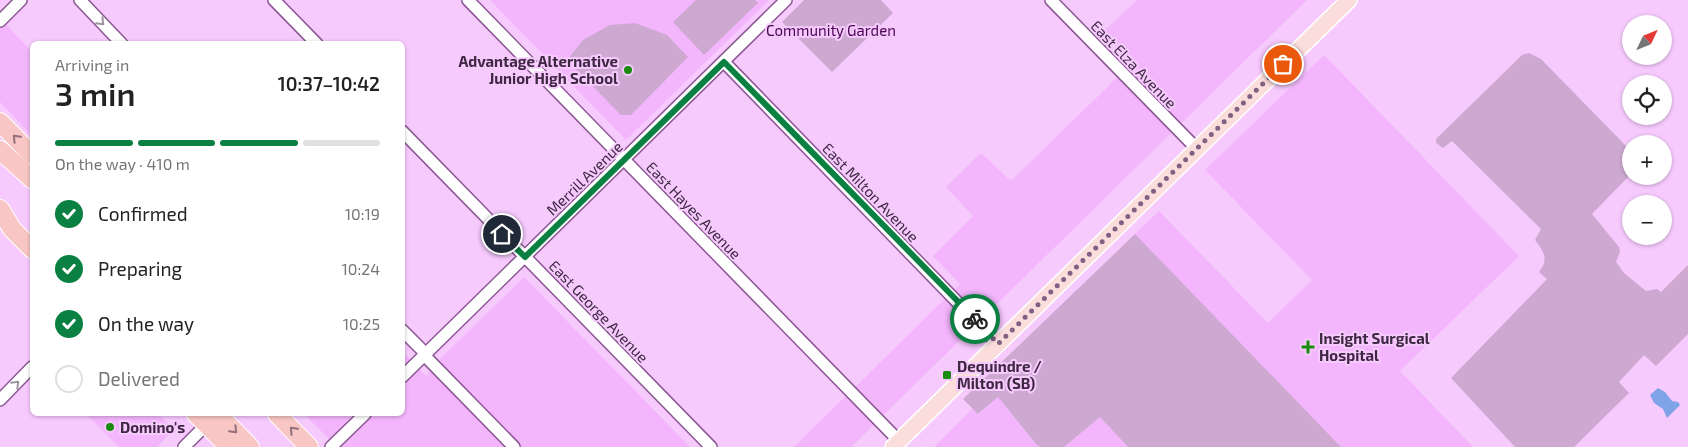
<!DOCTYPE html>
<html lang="en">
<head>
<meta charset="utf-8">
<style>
	body { margin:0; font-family:"Exo 2",sans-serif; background:#f2f2f2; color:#222; height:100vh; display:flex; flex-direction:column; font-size:19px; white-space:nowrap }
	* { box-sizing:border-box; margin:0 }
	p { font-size:16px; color:#767676 }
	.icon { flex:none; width:28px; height:28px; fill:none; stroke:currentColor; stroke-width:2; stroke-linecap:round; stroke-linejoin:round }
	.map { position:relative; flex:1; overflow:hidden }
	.sheet { position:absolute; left:30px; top:41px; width:375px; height:375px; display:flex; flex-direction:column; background:#fff; border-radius:8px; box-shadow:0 1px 4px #0004 }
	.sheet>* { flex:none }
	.needle { width:32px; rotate:47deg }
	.buttons { position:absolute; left:1622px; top:15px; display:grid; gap:10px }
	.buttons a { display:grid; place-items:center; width:50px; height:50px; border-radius:50%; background:#fff; box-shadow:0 1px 4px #0004; font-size:25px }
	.pin { position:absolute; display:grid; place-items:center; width:42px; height:42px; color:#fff; margin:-21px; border:2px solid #fff; border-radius:50%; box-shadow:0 1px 5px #0007 }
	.courier { position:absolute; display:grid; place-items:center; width:50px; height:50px; margin:-25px; border:4px solid #0b8043; border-radius:50%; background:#fff; color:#222; box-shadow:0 1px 6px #0007 }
	.overview em { font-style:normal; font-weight:600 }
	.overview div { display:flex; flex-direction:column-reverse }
	.overview { display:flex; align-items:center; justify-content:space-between; height:85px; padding:0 25px }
	h1 { font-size:32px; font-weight:600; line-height:38px }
	.bar { display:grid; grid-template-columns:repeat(4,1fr); gap:8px 5px; align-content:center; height:60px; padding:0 25px }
	.bar i { height:6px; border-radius:4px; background:#e0e0e0 }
	.bar .selected { background:#0b8043 }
	.bar p { grid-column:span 4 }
	ol { padding:0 25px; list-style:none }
	li { display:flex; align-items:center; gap:15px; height:55px }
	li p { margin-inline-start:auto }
	li .icon { padding:5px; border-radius:50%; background:#0b8043; color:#fff; stroke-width:4 }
	li:last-child { color:#767676 }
	li i { width:28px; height:28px; border:2px solid #e0e0e0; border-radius:50% }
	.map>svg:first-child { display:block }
	.built { fill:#f3b5fc }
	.green { fill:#cda9d2 }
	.water { fill:#7fa3e7 }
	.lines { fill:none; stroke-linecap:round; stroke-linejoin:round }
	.minor-casing { stroke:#8b5893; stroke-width:14 }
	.major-casing { stroke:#fff; stroke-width:18 }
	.highway-casing { stroke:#fff; stroke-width:20 }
	.minor { stroke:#fff; stroke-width:11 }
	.major { stroke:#fbdddc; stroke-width:15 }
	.highway { stroke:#f8c6c4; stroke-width:18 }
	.oneway { stroke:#9e94a0 }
	.oneway2 { stroke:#926f7c }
	.done { stroke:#7f6184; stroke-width:5; stroke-dasharray:0 9 }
	.route { stroke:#0b8043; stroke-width:6 }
	.poi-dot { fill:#198b0f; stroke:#f7cafe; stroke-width:2 }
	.labels { text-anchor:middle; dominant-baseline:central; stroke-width:4; stroke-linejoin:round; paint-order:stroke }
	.park-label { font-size:15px; fill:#4a0354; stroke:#f7cafe }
	.poi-label { font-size:15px; font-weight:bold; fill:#3e2842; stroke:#f7cafe; text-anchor:start }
	.street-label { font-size:15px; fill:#3e2842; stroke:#f7cafe }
</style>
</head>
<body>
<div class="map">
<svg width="1688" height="447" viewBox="0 0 1688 447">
	<rect width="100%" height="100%" fill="#f7cafe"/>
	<!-- built -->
	<g class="built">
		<polygon points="490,0 769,0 626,140"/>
		<polygon points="1137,0 1307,0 851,447 794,447 960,284 933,256 973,216 946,187 981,153 1011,181 1132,63 1103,32"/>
		<polygon points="0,18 32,52 32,136 0,102"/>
		<polygon points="1324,55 1519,256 1400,371 1473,447 1336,447 1132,237 1159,211 1268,323 1312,280 1205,170"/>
		<polygon points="524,277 690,447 337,447 304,414 402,414 403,352 426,376 439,360"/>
		<polygon points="998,397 1036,444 1040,447 934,447 974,407 979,414"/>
		<polygon points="86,414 158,414 174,429 157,447 119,447"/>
		<polygon points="1100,417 1128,447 1064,447 1075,438"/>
	</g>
	<!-- green -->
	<g class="green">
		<polygon points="696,0 755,0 758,3 704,55 673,22"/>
		<polygon points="804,0 881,0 893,13 832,72 782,22"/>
		<polygon points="635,23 667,35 688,57 631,115 621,115 567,60 583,40 610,25"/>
		<path d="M1529,53L1541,59L1631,151V174L1592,214L1619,247L1620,252L1616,262L1624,273L1646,291L1657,289L1661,292L1688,265V334L1656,366L1644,355L1619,382L1629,393L1574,447H1515L1451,378L1547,279L1539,272C1549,260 1544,251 1535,240L1541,229L1452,141L1443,148L1436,143V139L1522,55Z"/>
		<polygon points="1135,234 1341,447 1128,447 1100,417 1064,447 1040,447 1036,444 998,397 978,414 963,399"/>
	</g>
	<!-- water -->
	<polygon class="water" points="1658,388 1665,392 1672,401 1678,402 1680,405 1667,418 1663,409 1654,403 1650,395"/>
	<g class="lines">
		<!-- minor casing -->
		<g class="minor-casing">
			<g id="minor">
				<polyline points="80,0 122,44"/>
				<polyline points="274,0 317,44"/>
				<polyline points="468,0 899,441"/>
				<polyline points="1051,0 1197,149"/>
				<polyline points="0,21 21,0"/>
				<polyline points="724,62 998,344"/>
				<polyline points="402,131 711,447"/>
				<polyline points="402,330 426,354"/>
				<polyline points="424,355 514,447"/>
				<polyline points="402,377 786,0"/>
				<polyline points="0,400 32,367"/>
				<polyline points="184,447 206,425"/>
				<polyline points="331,447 365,414"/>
			</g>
		</g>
		<!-- major casing -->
		<g class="major-casing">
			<polyline id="major" points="893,447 1349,0"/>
		</g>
		<!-- highway casing -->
		<g class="highway-casing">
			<g id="highway">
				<polyline points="0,122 32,155"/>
				<polyline points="0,150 32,179"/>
				<polyline points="0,209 12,229 32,249"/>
				<polyline points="196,414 229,447"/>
				<polyline points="218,414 250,447"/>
				<polyline points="277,414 309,447"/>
			</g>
		</g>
		<!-- minor -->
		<use href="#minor" class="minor"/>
		<!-- major -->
		<use href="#major" class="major"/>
		<!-- highway -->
		<use href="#highway" class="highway"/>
	</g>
	<!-- one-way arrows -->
	<defs><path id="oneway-chevron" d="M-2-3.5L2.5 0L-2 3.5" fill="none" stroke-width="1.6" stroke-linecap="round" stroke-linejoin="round" transform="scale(1.25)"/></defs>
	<g class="oneway">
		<use href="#oneway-chevron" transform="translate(101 22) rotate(46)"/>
		<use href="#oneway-chevron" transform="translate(16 384) rotate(-45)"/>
	</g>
	<g class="oneway2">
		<use href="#oneway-chevron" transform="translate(16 138) rotate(-134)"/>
		<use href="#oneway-chevron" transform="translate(234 430) rotate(45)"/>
		<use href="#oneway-chevron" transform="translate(293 430) rotate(-134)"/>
	</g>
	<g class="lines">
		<!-- done -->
		<polyline class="done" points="975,319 998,344 1283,64"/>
		<!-- route -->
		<polyline class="route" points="502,234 525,257 724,62 975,319"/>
	</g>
	<!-- markers -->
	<g class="poi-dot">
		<circle cx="628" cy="70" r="5"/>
		<path d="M1305.5 339.5h5v5h5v5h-5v5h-5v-5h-5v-5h5z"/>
		<rect x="942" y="370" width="10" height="10" rx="2.5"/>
		<circle cx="110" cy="427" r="5"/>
	</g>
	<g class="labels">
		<!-- park labels -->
		<g class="park-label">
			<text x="831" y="30">Community Garden</text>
		</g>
		<!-- poi labels -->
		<g class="poi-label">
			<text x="618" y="61" text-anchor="end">Advantage Alternative<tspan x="618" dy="17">Junior High School</tspan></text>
			<text x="1319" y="338">Insight Surgical<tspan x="1319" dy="17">Hospital</tspan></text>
			<text x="957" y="366">Dequindre /<tspan x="957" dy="17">Milton (SB)</tspan></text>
			<text x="120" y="427">Domino's</text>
		</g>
		<!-- street labels -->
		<g class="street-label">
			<text transform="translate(1134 64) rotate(46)">East Elza Avenue</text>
			<text transform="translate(584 178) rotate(-44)">Merrill Avenue</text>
			<text transform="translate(871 192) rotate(46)">East Milton Avenue</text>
			<text transform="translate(694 210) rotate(46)">East Hayes Avenue</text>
			<text transform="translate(599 311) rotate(46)">East George Avenue</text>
		</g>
	</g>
</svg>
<div class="buttons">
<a><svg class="needle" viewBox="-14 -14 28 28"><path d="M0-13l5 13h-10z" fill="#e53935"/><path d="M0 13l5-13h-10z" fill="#767676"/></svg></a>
<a><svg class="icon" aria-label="locate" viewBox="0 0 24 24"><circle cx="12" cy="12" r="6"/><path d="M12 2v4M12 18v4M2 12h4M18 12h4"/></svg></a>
<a>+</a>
<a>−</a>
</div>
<div class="pin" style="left:1283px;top:64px;background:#ea580c"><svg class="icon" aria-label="bag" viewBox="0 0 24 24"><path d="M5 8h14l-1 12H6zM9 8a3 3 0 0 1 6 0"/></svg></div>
<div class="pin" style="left:502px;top:234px;background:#1f2937"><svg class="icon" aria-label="home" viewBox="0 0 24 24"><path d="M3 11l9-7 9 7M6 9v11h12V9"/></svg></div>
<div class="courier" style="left:975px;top:319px"><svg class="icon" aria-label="bike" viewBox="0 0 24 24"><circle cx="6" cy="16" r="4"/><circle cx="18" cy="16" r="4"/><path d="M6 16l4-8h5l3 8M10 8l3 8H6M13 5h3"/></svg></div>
<section class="sheet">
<div class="overview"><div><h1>3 min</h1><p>Arriving in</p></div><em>10:37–10:42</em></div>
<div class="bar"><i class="selected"></i><i class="selected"></i><i class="selected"></i><i></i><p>On the way · 410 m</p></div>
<ol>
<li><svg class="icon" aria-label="check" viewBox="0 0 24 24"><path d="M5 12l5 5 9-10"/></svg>Confirmed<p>10:19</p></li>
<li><svg class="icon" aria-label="check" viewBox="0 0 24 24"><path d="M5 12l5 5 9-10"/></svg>Preparing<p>10:24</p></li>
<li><svg class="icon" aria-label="check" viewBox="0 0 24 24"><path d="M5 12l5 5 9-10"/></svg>On the way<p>10:25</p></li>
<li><i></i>Delivered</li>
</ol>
</section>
</div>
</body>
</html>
